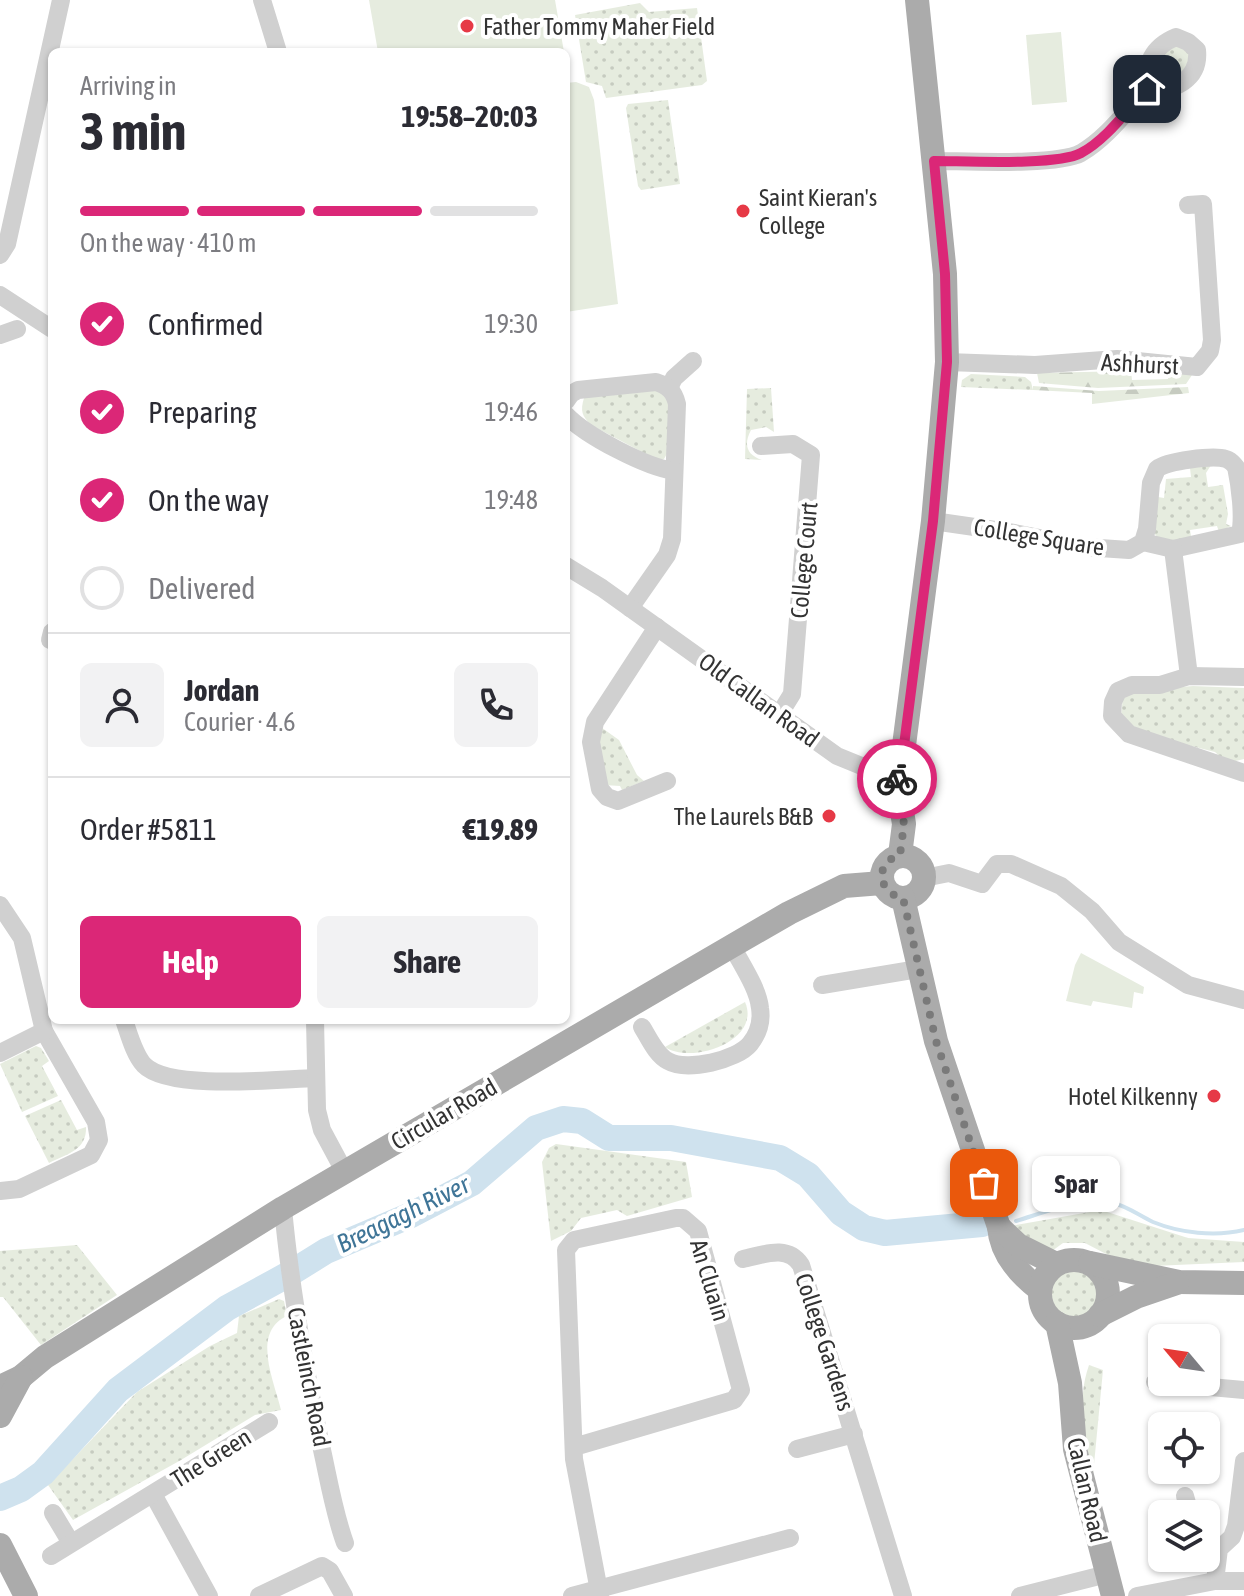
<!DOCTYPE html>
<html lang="en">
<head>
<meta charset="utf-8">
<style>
	body { margin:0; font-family:"Asap Condensed",sans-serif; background:#f2f2f3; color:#2b2b33; height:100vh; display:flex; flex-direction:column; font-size:30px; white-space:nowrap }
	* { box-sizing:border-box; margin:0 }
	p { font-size:26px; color:#7c7c81 }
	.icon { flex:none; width:44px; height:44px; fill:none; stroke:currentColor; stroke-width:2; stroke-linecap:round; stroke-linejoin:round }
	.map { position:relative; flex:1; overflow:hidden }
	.sheet { position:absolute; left:48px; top:48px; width:522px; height:976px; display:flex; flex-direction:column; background:#fff; border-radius:12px; box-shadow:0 2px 6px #0004 }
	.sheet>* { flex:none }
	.needle { width:52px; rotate:299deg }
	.fabs { position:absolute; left:1148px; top:1324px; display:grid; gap:16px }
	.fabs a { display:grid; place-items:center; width:72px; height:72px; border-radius:12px; background:#fff; box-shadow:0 2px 6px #0004; font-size:40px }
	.pin { position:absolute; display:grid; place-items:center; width:68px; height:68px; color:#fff; margin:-34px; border-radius:16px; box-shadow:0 4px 12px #0006 }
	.courier { position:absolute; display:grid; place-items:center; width:80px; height:80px; margin:-40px; border:6px solid #db2777; border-radius:50%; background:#fff; color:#222; box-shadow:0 2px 10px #0007 }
	.bubble { position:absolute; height:56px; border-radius:12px; background:#fff; box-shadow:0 2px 6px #0004; font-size:26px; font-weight:700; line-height:56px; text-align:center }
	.overview em { font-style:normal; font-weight:700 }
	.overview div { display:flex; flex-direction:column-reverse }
	.overview { display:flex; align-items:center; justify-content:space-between; height:136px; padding:0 32px }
	h1 { font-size:52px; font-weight:700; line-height:60px }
	.bar { display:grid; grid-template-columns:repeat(4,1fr); gap:12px 8px; align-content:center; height:96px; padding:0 32px }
	.bar i { height:10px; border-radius:6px; background:#e1e1e2 }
	.bar .selected { background:#db2777 }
	.bar p { grid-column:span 4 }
	.line { display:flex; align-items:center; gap:20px; padding:0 32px; border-top:2px solid #e1e1e2 }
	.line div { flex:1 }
	.round { display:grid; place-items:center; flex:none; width:84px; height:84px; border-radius:12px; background:#f2f2f3 }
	ol { padding:0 32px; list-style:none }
	li { display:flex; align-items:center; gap:24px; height:88px }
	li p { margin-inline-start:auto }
	li .icon { padding:8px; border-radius:50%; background:#db2777; color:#fff; stroke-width:4 }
	li:last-child { color:#7c7c81 }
	li i { width:44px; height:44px; border:4px solid #e1e1e2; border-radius:50% }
	.primary-button { display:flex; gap:16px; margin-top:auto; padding:16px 32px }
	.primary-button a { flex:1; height:92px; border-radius:12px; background:#db2777; color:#fff; font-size:32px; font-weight:700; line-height:92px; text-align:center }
	.primary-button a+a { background:#f2f2f3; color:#2b2b33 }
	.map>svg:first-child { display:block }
	.grass { fill:url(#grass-dots) }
	.forest { fill:url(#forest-firs) }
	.green { fill:#e6ecdf }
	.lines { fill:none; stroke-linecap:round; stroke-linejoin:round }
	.stream { stroke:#cfe2ee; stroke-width:4 }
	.river { stroke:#cfe2ee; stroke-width:26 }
	.minor { stroke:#d0d0d0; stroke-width:18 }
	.major { stroke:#ababab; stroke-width:24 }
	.done { stroke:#7a7a7a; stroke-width:8; stroke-dasharray:0 14.4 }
	.route { stroke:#db2777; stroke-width:10 }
	.poi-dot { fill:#e63946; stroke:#fff; stroke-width:3 }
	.labels { text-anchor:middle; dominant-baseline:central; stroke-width:8; stroke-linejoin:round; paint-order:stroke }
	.poi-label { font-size:24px; fill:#333; stroke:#fff; text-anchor:start }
	.street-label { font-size:24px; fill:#333; stroke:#fff }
	.water-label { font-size:26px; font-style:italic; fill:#3f7597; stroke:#fff }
</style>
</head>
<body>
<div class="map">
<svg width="1244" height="1596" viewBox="0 0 1244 1596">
	<defs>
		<pattern id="grass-dots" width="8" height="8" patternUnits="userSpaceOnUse" patternTransform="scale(2)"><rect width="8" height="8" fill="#e6ecdf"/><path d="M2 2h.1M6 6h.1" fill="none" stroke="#c6cbc0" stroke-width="1.8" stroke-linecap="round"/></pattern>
		<pattern id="forest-firs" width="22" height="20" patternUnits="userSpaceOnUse" patternTransform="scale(2)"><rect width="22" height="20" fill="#e6ecdf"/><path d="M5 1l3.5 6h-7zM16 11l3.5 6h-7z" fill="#c6cbc0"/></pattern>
	</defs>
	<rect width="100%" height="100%" fill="#fff"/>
	<!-- grass -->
	<g class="grass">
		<polygon points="640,3 649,12 697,8 707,81 702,85 606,98 602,86 586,82 575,15"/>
		<path d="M1184,44L1193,60L1172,82L1153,81C1155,53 1157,52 1184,44Z"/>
		<polygon points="668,100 680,184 641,190 638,186 626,108 628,104"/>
		<polygon points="971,374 1025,377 1031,382 1033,390 961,387 962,380"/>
		<path d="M655,388L671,397L668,452L664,459L657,460L591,425C582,416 580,411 584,398Z"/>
		<path d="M771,388L774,432L766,427L751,430C743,445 747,455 762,460L745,459L747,389Z"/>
		<polygon points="1213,462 1206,473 1208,487 1223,485 1228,514 1226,524 1231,526 1219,532 1217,526 1190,530 1191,536 1184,542 1158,538 1154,533 1158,497 1164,498 1166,479 1191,477 1190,468"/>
		<polygon points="1193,686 1244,688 1244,759 1227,763 1215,752 1136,732 1121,715 1123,697 1132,691"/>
		<polygon points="598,725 619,740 637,775 644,781 622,790 620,786 604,785"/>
		<path d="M745,1002C762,1041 691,1065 665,1047Z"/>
		<polygon points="36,1046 41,1048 49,1061 42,1066 58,1096 22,1112 0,1064"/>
		<path d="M61,1100L77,1130L86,1127C87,1150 67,1154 49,1163L25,1116Z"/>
		<polygon points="556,1144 686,1162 692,1197 627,1216 617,1210 581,1218 571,1231 551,1241 542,1162 549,1148"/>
		<polygon points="1101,1210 1188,1238 1244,1242 1244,1262 1153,1266 1108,1255 1085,1243 1063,1243 1052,1251 1030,1244 1011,1226"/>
		<polygon points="77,1245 117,1295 41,1345 3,1297 0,1297 0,1251"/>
		<circle cx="1075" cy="1295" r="26"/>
		<path d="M279,1299L284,1301L287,1316C251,1332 274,1381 281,1410L255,1415L181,1460L73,1520L48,1485L137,1392L210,1346L237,1333L239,1316Z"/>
		<path d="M1089,1365L1103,1370L1093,1475C1085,1437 1076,1402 1089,1365Z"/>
	</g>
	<!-- forest -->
	<g class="forest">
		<polygon points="1168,370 1194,372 1186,384 1098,388 1039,383 1037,373 1131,371 1132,380 1168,379"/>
		<polygon points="1033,386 1099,391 1188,387 1189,393 1092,404 1092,393 1033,390"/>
	</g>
	<!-- green -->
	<g class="green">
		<polygon points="369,0 555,0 564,52 378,52"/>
		<polygon points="1061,32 1067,102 1032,105 1026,35"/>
		<polygon points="576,82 589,87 594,100 618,304 566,312 566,83"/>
		<polygon points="1081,953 1144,987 1143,994 1134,992 1132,1008 1093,1001 1091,1006 1066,1001 1075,965"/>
	</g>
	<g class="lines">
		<!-- stream -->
		<path class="stream" d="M1016,1221C1046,1212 1081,1197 1113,1203C1127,1206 1140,1216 1153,1222C1180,1233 1215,1237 1244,1230"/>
		<!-- river -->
		<polyline class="river" points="0,1498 21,1489 43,1473 118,1390 227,1308 289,1274 326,1251 411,1215 472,1183 536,1128 563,1119 582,1121 609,1138 671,1138 780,1158 808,1175 841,1213 864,1228 885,1233 982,1224"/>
		<!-- minor -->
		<g class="minor">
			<polyline points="262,0 278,52"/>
			<path d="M934,161C965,161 1057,166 1081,153C1107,138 1127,110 1147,89C1145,64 1152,47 1176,37L1188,42L1197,50C1200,79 1174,93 1147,89"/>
			<polyline points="0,255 7,244 61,0"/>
			<polyline points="0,295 52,329"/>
			<polyline points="0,335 17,329"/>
			<polyline points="947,362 1035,365 1117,359 1197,367 1210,351 1212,340 1203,204 1188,205"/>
			<polyline points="669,388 674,378 693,361"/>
			<path d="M566,401L571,394L578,390L656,382C668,386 674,391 677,404L672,539L667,555L630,608"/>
			<path d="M566,415C586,436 646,467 674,471"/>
			<polyline points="761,446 793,444 811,455 792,694 779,715"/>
			<path d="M933,521L1009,532L1085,547L1129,550L1143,542L1147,529L1151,483L1157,469C1167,461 1213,455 1226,459C1232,461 1232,463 1236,467C1240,486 1244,517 1240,534L1173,549L1143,542"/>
			<polyline points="1173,549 1189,676"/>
			<polyline points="566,566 602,588 837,756 864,767 896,774"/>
			<polyline points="657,627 595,722 591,742 600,789 607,797 618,801 667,781"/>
			<polyline points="50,640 52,632"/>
			<polyline points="1244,677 1189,676 1160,685 1132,685 1118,691 1113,702 1112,716 1129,734 1244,773"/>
			<polyline points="924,878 949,873 982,884 997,864 1011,864 1061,886 1092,911 1119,942 1188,985 1244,1000"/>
			<polyline points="0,905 22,938 44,1031 96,1122 99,1140 91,1155 19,1189 0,1191"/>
			<polyline points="822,985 918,969"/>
			<path d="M124,1020C129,1034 134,1054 144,1065C169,1091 279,1079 315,1078"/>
			<polyline points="315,1020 317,1110 322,1130 344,1171"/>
			<path d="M642,1027C649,1038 656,1055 668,1061C687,1072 737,1060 750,1044C758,1034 762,1021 760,1008C758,988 741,964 732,946"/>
			<polyline points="0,1053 44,1031"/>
			<path d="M283,1208C290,1286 304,1364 320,1441C328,1475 333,1510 345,1543"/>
			<path d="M743,1259C763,1255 787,1244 801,1265L903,1596"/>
			<polyline points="1155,1382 1244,1390"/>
			<polyline points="574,1447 734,1400 741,1390 698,1231 683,1218 676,1218 574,1240 566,1250 574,1459 600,1596"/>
			<polyline points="797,1449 854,1434"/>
			<polyline points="153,1494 209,1596"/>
			<polyline points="1185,1496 1190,1514"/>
			<polyline points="53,1513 71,1543"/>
			<polyline points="51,1556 269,1422"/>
			<polyline points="1215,1581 1219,1549 1232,1537 1236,1526 1244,1461"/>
			<polyline points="259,1596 322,1566 330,1571 344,1596"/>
			<polyline points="572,1596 790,1538"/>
			<polyline points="1020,1596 1107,1574"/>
			<polyline points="1137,1596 1215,1581 1244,1581"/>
		</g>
		<!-- major -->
		<g class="major">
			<polyline points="900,855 904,824 896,774 903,753 933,521 947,362 945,274 917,0"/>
			<circle cx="903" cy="877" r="21"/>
			<path d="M903,898L936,1041L999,1227C1001,1254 1019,1274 1040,1290"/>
			<polyline points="999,1227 1018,1245 1056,1264"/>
			<circle cx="1074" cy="1294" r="34"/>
			<polyline points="1090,1263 1179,1282 1244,1283"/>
			<polyline points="1100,1315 1136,1297 1177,1283"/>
			<polyline points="1057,1323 1070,1383 1075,1449 1113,1596"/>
			<polyline points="0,1387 21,1377 45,1357 283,1208 732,946 789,913 844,886 882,883"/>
			<polyline points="0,1416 21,1377"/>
			<polyline points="0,1545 26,1596"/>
		</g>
	</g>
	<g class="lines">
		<!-- done -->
		<path class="done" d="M897,779L904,824L900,855C874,862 877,893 903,898L936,1041L984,1183"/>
		<!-- route -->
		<path class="route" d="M897,779L903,753L933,521L947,362L945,274L934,161C965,161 1057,166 1081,153C1107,139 1127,110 1147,89"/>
	</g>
	<!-- markers -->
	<g class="poi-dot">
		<circle cx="467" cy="26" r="8"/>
		<circle cx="743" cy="211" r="8"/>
		<circle cx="829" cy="816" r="8"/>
		<circle cx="1214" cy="1096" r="8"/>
	</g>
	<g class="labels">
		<!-- poi labels -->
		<g class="poi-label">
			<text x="483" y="26">Father Tommy Maher Field</text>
			<text x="759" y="197">Saint Kieran's<tspan x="759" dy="28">College</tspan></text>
			<text x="813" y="816" text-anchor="end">The Laurels B&amp;B</text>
			<text x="1198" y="1096" text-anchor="end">Hotel Kilkenny</text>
		</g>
		<!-- street labels -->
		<g class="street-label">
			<text transform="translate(1140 364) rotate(3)">Ashhurst</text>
			<text transform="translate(1039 537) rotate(9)">College Square</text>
			<text transform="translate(804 560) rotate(-85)">College Court</text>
			<text transform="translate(759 700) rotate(36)">Old Callan Road</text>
			<text transform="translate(444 1114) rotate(-30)">Circular Road</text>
			<text transform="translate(710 1280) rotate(73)">An Cluain</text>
			<text transform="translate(825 1342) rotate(72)">College Gardens</text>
			<text transform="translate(309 1377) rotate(79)">Castleinch Road</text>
			<text transform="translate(211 1458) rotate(-32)">The Green</text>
			<text transform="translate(1087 1490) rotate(77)">Callan Road</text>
		</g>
		<!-- water labels -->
		<g class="water-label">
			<text transform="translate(403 1214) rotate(-26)">Breagagh River</text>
		</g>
	</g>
</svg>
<div class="fabs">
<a><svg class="needle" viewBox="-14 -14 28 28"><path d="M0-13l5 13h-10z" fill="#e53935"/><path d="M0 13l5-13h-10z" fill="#7c7c81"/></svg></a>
<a><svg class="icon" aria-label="locate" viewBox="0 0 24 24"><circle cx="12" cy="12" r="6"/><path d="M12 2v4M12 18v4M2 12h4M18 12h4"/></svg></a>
<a><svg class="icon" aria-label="layers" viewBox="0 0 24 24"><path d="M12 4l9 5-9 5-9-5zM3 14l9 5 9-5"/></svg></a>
</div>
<div class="pin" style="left:984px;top:1183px;background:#ea580c"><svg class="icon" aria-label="bag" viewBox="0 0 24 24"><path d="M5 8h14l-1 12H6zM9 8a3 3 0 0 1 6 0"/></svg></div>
<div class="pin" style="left:1147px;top:89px;background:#1f2937"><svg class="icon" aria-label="home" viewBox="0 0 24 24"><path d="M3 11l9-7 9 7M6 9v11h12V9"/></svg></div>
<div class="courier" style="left:897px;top:779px"><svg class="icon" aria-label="bike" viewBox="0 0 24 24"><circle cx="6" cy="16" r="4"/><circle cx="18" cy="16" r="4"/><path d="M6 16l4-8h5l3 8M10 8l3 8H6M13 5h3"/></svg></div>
<div class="bubble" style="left:1032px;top:1156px;width:88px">Spar</div>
<section class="sheet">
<div class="overview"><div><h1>3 min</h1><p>Arriving in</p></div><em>19:58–20:03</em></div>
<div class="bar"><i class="selected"></i><i class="selected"></i><i class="selected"></i><i></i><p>On the way · 410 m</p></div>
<ol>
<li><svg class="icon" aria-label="check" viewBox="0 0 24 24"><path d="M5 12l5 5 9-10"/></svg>Confirmed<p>19:30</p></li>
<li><svg class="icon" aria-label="check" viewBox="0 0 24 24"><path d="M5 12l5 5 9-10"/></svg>Preparing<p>19:46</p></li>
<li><svg class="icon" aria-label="check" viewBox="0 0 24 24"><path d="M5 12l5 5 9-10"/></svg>On the way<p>19:48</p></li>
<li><i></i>Delivered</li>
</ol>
<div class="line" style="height:144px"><a class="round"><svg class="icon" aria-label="person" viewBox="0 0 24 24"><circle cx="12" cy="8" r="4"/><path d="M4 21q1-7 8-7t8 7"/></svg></a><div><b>Jordan</b><p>Courier · 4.6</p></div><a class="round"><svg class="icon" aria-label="phone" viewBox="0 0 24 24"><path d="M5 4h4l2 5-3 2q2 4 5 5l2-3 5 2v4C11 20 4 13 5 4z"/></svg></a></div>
<div class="line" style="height:104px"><div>Order #5811</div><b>€19.89</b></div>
<div class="primary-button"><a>Help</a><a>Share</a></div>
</section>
</div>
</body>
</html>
